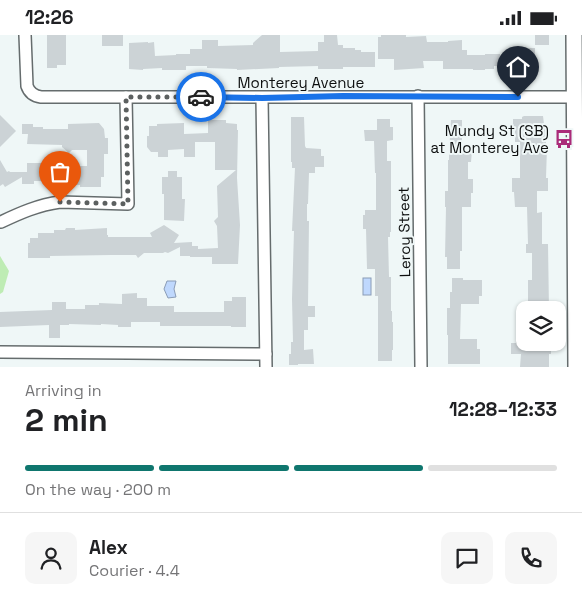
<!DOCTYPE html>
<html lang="en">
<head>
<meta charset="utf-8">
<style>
	body { margin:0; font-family:"Space Grotesk",sans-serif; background:#f6f6f6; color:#202124; height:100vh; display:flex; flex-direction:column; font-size:19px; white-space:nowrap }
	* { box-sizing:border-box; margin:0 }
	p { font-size:16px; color:#757577 }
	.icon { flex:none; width:28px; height:28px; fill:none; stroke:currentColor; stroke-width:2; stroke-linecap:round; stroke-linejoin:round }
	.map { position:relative; height:332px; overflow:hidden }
	.panel { display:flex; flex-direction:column; background:#fff; flex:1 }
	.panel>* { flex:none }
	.tools { position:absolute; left:516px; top:266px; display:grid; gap:10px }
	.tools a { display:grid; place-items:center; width:50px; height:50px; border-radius:10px; background:#fff; box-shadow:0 1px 4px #0004; font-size:25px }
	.pin { position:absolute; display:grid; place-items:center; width:42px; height:42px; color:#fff; margin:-51px -21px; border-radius:50% 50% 50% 0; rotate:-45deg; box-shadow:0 0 5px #0007 }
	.pin .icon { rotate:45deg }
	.courier { position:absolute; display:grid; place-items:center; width:50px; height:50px; margin:-25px; border:4px solid #1a73e8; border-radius:50%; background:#fff; color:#222; box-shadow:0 1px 6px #0007 }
	.summary em { font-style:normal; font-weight:600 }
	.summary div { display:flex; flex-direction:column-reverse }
	.summary { display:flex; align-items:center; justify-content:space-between; height:85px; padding:0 25px }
	h1 { font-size:32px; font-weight:600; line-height:38px }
	.bar { display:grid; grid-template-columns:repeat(4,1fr); gap:8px 5px; align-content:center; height:60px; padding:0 25px }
	.bar i { height:6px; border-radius:4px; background:#e0e0e0 }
	.bar .on { background:#0f766e }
	.bar p { grid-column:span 4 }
	.line { display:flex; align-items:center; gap:12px; padding:0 25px; border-top:1px solid #e0e0e0 }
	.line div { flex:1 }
	.round { display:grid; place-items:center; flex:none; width:52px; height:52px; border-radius:10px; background:#f6f6f6 }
	.status { display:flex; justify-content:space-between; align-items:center; height:35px; padding:0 25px; background:#fff; direction:ltr }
	.status svg { height:14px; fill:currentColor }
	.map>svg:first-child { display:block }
	.green { fill:#beecb4 }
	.water { fill:#bfd8fd; stroke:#8a9cb6 }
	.building { fill:#ccd3d6 }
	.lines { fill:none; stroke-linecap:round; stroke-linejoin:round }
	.minor-casing { stroke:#656c6d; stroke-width:14 }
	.tertiary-casing { stroke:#656c6d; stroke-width:18 }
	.minor { stroke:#fff; stroke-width:11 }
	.tertiary { stroke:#fff; stroke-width:15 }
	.done { stroke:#5c6060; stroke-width:5; stroke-dasharray:0 9 }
	.route { stroke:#1a73e8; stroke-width:6 }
	.labels { text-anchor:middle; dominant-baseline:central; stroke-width:4; stroke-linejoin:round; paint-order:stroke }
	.street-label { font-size:15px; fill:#0d0f0f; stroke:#eff7f7 }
	.poi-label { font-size:15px; fill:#0d0f0f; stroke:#eff7f7; text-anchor:end }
</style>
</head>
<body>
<div class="status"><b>12:26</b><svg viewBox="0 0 49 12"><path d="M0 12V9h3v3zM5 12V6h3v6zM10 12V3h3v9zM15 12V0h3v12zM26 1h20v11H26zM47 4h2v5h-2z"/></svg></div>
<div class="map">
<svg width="582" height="332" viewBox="0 0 582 332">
	<rect width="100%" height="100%" fill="#eff7f7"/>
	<!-- green -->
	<polygon class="green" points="0,221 9,236 3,257 0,259"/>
	<!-- water -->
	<g class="water">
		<rect x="363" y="243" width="8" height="17"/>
		<polygon points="167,246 176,246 174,254 176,262 168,263 164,254"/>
	</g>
	<!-- building -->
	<g class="building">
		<polygon points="47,0 66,0 66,30 57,30 57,33 47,33"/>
		<rect x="102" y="0" width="21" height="11"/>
		<polygon points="262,0 280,0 280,17 318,16 318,7 324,7 324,0 337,0 338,10 343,10 343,13 355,13 355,15 361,15 361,17 375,17 375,32 343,32 343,34 318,34 318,31 279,32 279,33 237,35 237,34 207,33 207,31 186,31 186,35 162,35 162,33 143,34 143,35 129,34 129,8 148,7 148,8 154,7 155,21 176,20 176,19 190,19 190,14 202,14 202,5 218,5 218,11 253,10 253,8"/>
		<polygon points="381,0 406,0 406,2 426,1 427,7 448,7 448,6 462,5 462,15 467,15 467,20 485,20 485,19 500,19 500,31 494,31 494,34 485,34 485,35 473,35 473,34 443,34 443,26 423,26 424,33 394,35 394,24 378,24 378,2 381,2"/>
		<rect x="535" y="0" width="14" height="10"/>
		<polygon points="518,13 535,13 535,34 533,34 533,39 519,39"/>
		<polygon points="0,80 16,96 0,112"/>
		<polygon points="524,81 543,81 544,89 546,89 546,112 547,112 546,143 548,143 548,156 537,156 537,178 542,177 542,209 548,209 549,275 528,275 528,245 532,245 532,218 526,218 526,209 528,209 527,172 515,172 514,157 512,157 512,143 520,143 520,107 515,107 515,93 513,94 513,84 522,84 522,82"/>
		<polygon points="291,82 304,82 305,111 306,113 321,114 321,121 324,121 324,132 315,132 315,138 309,138 308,169 307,169 307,186 309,186 308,271 315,271 315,282 308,282 308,295 304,295 304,315 313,314 314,329 298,329 298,330 289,330 289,319 291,319 291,307 293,307 292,264 294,196 292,196 295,133 292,133 292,127 291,127"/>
		<polygon points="377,84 390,84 390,92 393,92 393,105 387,106 387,126 391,126 391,197 390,197 390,202 388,202 389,242 391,242 391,276 392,276 392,287 393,287 393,315 392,315 392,326 378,326 378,261 375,261 375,234 367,234 366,194 363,194 363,180 365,180 365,175 376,175 376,138 375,138 374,106 365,106 364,95 377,95"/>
		<polygon points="208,85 226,85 226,88 237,89 237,95 238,95 237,143 240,190 238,229 212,229 212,222 190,222 190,221 180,221 180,212 168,218 165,217 163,218 144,218 138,223 136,220 111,220 50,221 50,223 28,223 28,208 30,208 30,203 38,203 38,198 54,198 54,195 65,195 66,193 75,193 75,195 107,193 107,200 108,200 108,202 152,202 150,198 164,190 179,200 174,208 192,207 192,211 198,211 198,214 218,213 217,191 214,186 218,182 217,151 236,135 215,135 215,107 195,107 195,122 184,122 184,114 168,115 168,122 158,122 158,117 151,117 147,112 147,101 149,101 149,91 157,91 157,89 184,88 184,99 208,98"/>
		<polygon points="451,85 462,85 462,112 465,112 465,116 472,116 471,127 468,127 468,144 473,144 473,158 471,158 471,172 462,172 462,216 460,216 460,234 447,234 447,222 445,222 446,172 445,172 445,156 448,156 448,125 449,125 449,118"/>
		<polygon points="99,88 104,94 105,103 108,103 108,119 104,119 104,142 101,142 101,152 80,152 80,150 73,150 73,138 76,138 76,131 87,131 87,115 72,115 69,118 62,112 62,110 27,109 28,99 22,99 22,89 33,89 33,92 43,92 43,94 68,94 68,89"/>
		<polygon points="0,125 7,137 9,136 10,137 27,137 27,128 50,128 50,144 43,144 43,146 34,146 34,149 22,149 22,142 5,152 3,149 0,151"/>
		<polygon points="168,136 177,136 177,142 182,142 182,164 185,164 184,186 164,185 164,159 162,159 162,142 168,142"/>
		<polygon points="452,243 463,243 463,245 482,245 482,261 479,261 479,269 461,269 460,304 477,304 477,314 480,314 480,329 448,329 448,300 447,300 447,273 450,273 450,257 452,257"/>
		<polygon points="137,258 137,263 147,263 147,271 174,271 174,277 224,277 224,266 232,266 232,262 246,262 246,292 231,292 231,291 160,291 160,287 131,287 131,292 118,292 118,290 101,289 101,290 69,289 69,290 60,290 60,303 49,303 49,290 0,292 0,277 52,275 52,267 66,267 66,274 85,274 85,270 99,270 99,268 122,269 122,259"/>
		<polygon points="516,302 525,302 525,308 551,308 551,319 549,319 549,332 520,332 521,319 511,319 511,308 516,308"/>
	</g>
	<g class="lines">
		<!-- minor casing -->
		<g class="minor-casing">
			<g id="minor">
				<path d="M25,0L27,51C29,57 34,61 41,62H574"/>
				<polyline points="418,61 421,332"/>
				<polyline points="262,63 266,332"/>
				<path d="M1,187C20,178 38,170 60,167L128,169L126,62"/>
				<polyline points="0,317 266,319"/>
			</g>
		</g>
		<!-- tertiary casing -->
		<g class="tertiary-casing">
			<polyline id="tertiary" points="574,0 576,332"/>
		</g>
		<!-- minor -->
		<use href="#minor" class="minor"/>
		<!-- tertiary -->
		<use href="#tertiary" class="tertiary"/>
	</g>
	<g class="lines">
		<!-- done -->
		<polyline class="done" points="60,167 128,169 126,62 201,62"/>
		<!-- route -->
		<polyline class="route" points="201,62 262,63 343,61 518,62"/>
	</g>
	<!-- icons -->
	<defs>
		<g id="bus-bare" transform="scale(1.5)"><path d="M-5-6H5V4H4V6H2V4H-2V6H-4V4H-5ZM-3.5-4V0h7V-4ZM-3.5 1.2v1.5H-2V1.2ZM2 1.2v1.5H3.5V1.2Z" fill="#aa2b79" stroke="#eff7f7" stroke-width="2.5" paint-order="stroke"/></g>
	</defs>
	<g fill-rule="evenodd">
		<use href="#bus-bare" x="564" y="104"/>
	</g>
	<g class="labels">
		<!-- street labels -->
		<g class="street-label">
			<text x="301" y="47">Monterey Avenue</text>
			<text transform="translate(404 197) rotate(-91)">Leroy Street</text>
		</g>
		<!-- poi labels -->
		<g class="poi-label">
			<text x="549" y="95">Mundy St (SB)<tspan x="549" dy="17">at Monterey Ave</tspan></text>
		</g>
	</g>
</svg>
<div class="tools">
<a><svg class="icon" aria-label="layers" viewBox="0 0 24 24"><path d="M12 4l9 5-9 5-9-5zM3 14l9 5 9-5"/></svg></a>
</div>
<div class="pin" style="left:60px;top:167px;background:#ea580c"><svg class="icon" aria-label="bag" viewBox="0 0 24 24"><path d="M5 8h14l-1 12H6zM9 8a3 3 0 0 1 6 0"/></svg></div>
<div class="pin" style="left:518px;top:62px;background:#1f2937"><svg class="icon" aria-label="home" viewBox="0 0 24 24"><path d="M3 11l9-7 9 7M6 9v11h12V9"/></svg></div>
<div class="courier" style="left:201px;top:62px"><svg class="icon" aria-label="car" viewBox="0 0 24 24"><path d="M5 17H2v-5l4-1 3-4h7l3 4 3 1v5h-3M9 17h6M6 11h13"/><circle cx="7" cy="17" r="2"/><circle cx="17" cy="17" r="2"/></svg></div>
</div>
<section class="panel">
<div class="summary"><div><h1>2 min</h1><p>Arriving in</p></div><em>12:28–12:33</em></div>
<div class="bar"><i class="on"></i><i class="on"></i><i class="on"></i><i></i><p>On the way · 200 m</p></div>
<div class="line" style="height:90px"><a class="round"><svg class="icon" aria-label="person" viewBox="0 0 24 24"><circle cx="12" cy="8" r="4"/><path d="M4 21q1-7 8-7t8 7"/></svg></a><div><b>Alex</b><p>Courier · 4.4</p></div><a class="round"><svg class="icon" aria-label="chat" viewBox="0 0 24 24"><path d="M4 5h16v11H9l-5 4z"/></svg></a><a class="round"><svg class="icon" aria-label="phone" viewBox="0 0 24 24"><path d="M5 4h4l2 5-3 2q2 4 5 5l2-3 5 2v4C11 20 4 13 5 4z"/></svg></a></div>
</section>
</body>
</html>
